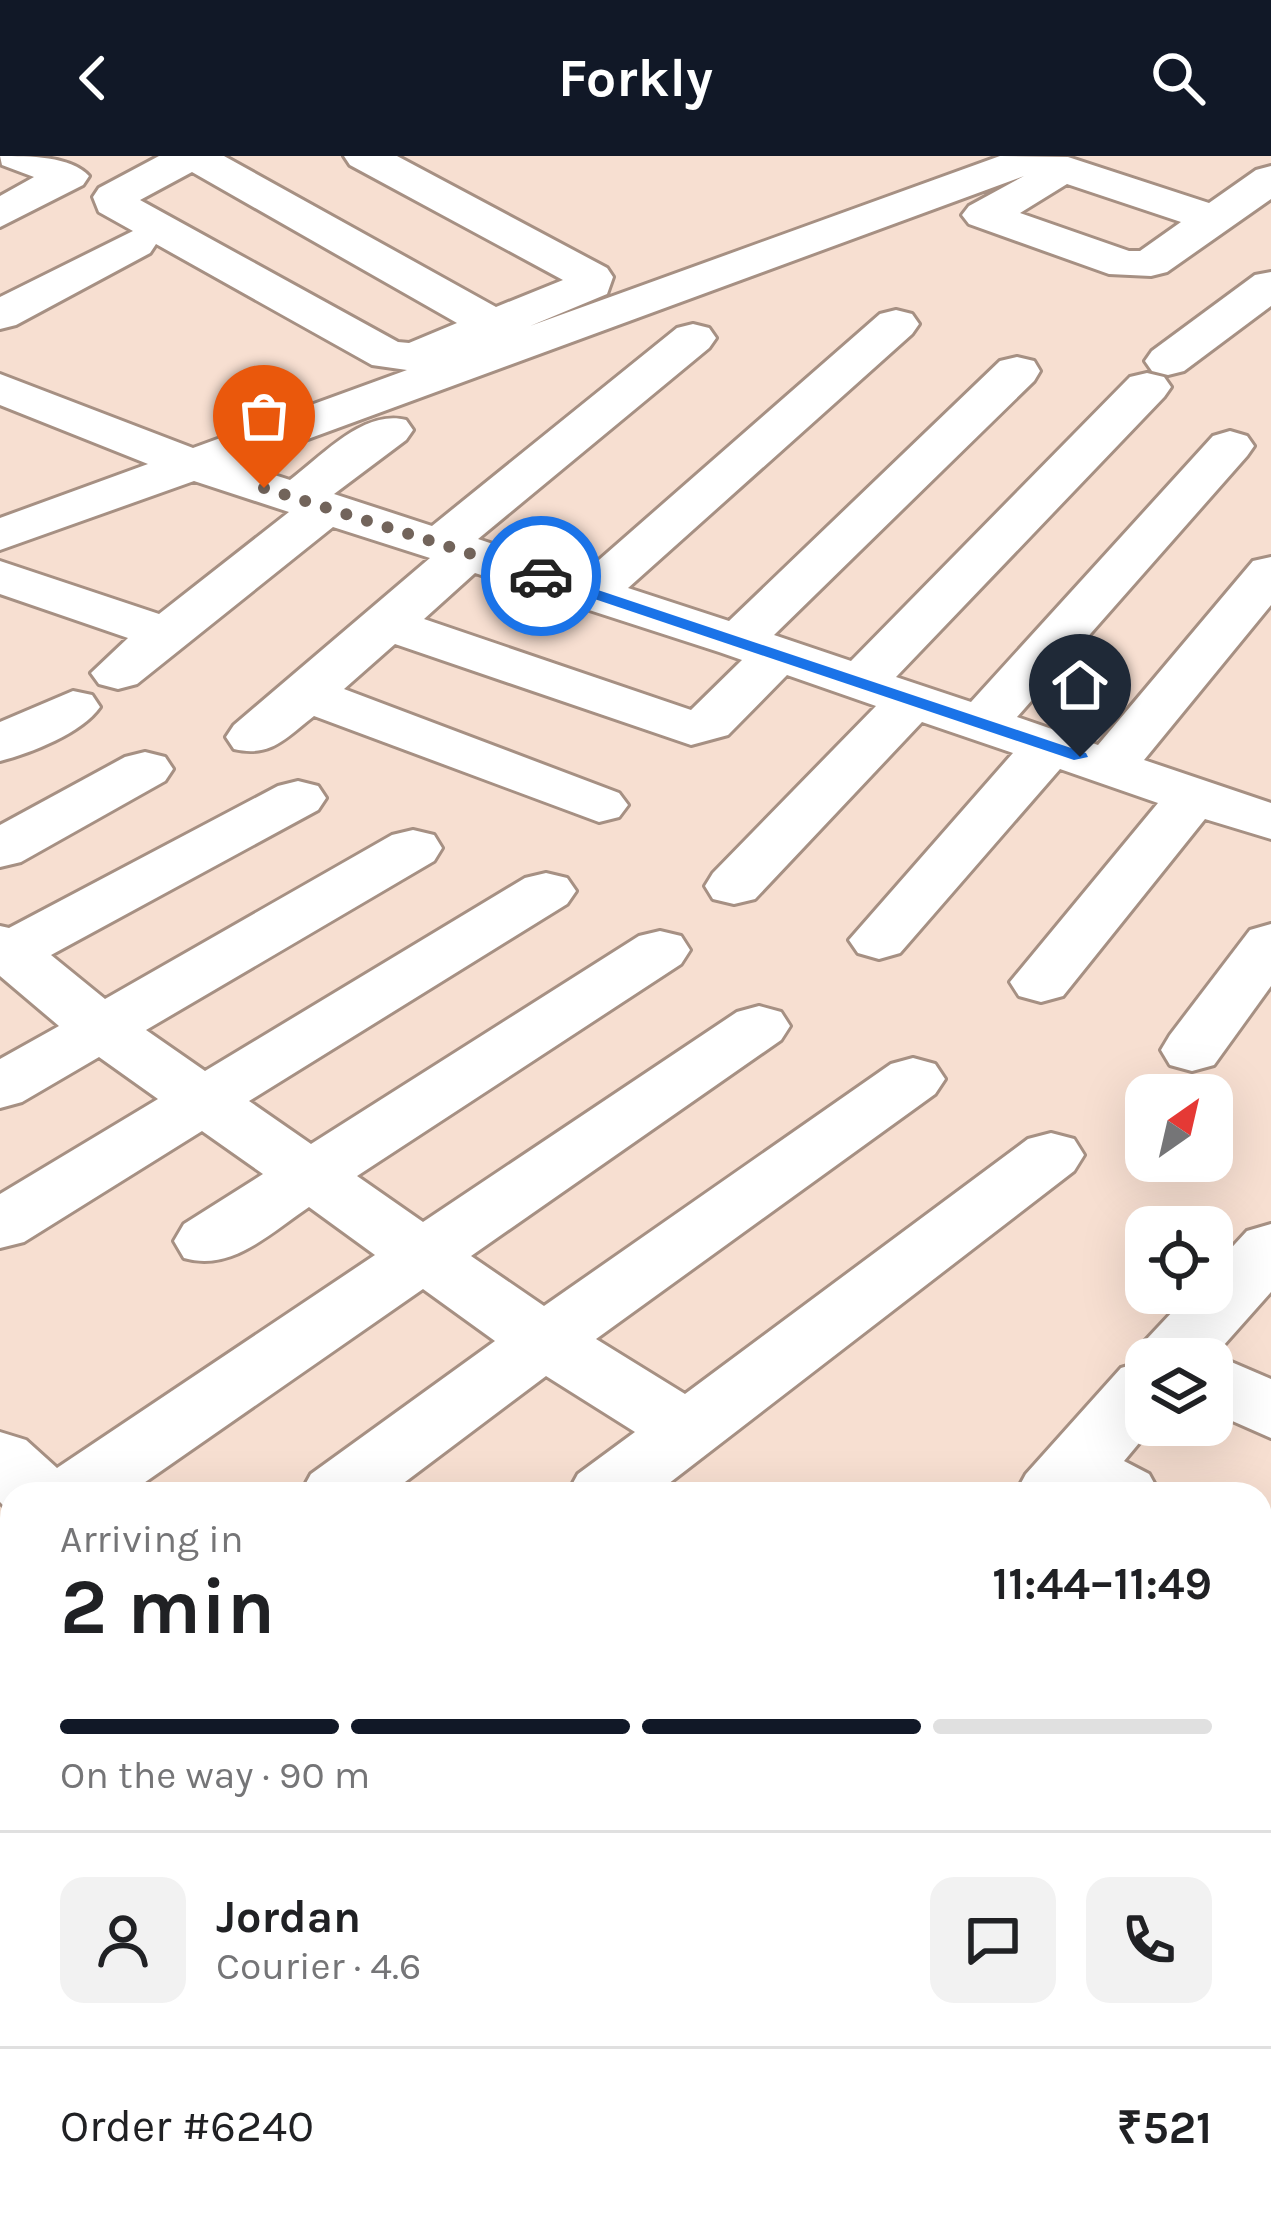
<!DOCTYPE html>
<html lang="en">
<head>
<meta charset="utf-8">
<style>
	body { margin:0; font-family:Karla,sans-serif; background:#f2f2f2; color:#202124; height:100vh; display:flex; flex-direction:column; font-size:45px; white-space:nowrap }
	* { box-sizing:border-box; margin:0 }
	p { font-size:39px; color:#757577 }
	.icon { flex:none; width:66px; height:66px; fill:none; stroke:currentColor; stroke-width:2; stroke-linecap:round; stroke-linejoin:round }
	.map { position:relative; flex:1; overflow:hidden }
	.drawer { position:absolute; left:0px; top:1326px; width:1272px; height:747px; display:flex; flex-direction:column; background:#fff; border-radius:36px 36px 0 0; box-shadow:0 12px 48px #0002 }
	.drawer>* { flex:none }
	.needle { width:78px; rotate:34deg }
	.fabs { position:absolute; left:1125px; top:918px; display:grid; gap:24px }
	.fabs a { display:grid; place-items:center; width:108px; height:108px; border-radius:24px; background:#fff; box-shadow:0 12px 48px #0002; font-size:60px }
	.pin { position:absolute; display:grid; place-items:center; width:102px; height:102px; color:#fff; margin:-123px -51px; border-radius:50% 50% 50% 0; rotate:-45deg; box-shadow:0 0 12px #0007 }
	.pin .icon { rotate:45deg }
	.courier { position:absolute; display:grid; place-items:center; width:120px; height:120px; margin:-60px; border:9px solid #1a73e8; border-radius:50%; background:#fff; color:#222; box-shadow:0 3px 15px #0007 }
	.headline em { font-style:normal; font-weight:700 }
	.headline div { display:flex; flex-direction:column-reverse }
	.headline { display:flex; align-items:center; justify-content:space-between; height:204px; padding:0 60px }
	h1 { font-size:78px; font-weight:700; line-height:90px }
	.bar { display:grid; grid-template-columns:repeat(4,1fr); gap:18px 12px; align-content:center; height:144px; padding:0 60px }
	.bar i { height:15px; border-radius:9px; background:#e0e0e0 }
	.bar .active { background:#111827 }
	.bar p { grid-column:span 4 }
	.line { display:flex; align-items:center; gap:30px; padding:0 60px; border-top:3px solid #e0e0e0 }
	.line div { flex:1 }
	.round { display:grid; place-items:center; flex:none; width:126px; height:126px; border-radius:24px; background:#f2f2f2 }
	header { display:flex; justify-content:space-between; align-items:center; height:156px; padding:0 60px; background:#111827; color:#fff; font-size:54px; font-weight:700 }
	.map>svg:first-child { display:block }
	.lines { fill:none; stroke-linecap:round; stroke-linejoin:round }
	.minor-casing { stroke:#a69083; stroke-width:6 }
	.minor { fill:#fff; fill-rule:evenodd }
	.route { fill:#1a73e8 }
	.done { stroke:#72645b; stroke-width:12; stroke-dasharray:0 21.6 }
</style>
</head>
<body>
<header><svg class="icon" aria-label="back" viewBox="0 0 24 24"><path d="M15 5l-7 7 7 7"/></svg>Forkly<svg class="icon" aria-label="search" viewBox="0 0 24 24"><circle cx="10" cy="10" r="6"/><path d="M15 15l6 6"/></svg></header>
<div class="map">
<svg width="1271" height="2071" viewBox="0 0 1271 2071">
	<rect width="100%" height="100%" fill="#f7dfd1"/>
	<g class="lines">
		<!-- minor casing -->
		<g class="minor-casing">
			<g id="minor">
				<path d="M0,0C29,0 71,0 89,20L83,29L0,71V40L34,21L2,9Z"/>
				<path d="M159,0H224L496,151L563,124L350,9L344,0H397L607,112L613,121L607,138L530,170L1000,0L1068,1L1209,47L1256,14L1271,10V43L1167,116L1151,120L1109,118L969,68L962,59L969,50L1024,20L240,308L290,324C322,300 364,253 406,264L413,274L406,284L334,338L432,370L677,172L693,168L709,172L716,182L709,192L478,383L583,418L880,158L896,154L912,158L919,168L912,178L628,432L729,465L1000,205L1017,201L1034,205L1040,215L1034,225L774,479L851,505L1130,221L1147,217L1164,221L1171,231L1164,241L896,521L971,546L1213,280L1230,275L1247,280L1254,290L1247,300L1017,561L1098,589L1253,405L1271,401V449L1144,604L1271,647V683L1205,663L1063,840L1041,846L1019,840L1010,826L1158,647L1060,613L900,797L879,803L858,797L849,784L1013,597L922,566L755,743L734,748L713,743L705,730L713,717L876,550L787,519L728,579L691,589L395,488L344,533L619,637L628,649L619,661L599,666L314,560C287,581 271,602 234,593L226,581L234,569L430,402L333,371L137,528L118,533L99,528L91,517L128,482L0,438V405L159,458L289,356L194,325L0,394V362L148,308L0,249V218L193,292L407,214L372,209L156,88L150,97L16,169L0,173V141L133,75L99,56L93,41L99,32ZM192,16L457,167L409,187L398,186L140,44ZM1067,28L1181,66L1140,95H1129L1020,57ZM475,417L719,496L742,504L691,554L424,463Z"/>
				<polygon points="1271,116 1271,150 1184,215 1168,219 1152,215 1145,205 1152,195 1255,119"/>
				<path d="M73,535L92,539L100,551C82,577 31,597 0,605V566Z"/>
				<polygon points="145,596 165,601 173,613 165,625 21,706 0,711 0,669 125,601"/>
				<path d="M298,625L318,630L326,642L318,654L51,799L105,843L392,679L413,674L434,679L442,692L434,705L146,874L205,915L525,722L546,717L567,722L576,735L567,748L249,945L311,988L639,780L660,775L681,780L690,794L681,808L357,1020L423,1066L737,856L759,850L781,856L790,870L781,884L471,1100L544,1150L891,908L913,902L935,908L945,923L935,938L596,1183L685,1238L1028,983L1051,977L1074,983L1084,999L1074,1015L655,1338H567L578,1318L635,1276L546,1220L389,1338H300L311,1318L495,1185L423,1133L128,1338H12V1358L0,1346V1276L26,1284L57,1312L375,1099L309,1051C270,1077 232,1116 184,1102L174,1085L184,1068L263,1018L202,975L24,1086L0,1092V1038L158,943L99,901L22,946L0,952V903L59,870L0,820V770L9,772L278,630Z"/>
				<polygon points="1271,768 1271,830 1214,909 1192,915 1170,909 1161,894 1170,879 1250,774"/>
				<polygon points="1271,1068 1271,1136 1215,1199 1271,1223 1271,1282 1212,1256 1212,1203 1146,1203 1146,1269 1154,1269 1124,1305 1149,1318 1160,1338 1015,1338 1026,1318 1121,1212 1138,1207 1135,1203 1145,1185 1190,1137 1212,1137 1212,1113 1247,1075"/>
				<polygon points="1260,1384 1271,1387 1271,1449 1260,1445"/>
				<polygon points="1260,1630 1271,1634 1271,1705 1260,1701"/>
				<polygon points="1260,1813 1271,1817 1271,1896 1260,1892"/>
				<polygon points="161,2061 251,2061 255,2071 162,2071"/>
				<polygon points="434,2061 530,2061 534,2071 438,2071"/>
				<polygon points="806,2061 903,2061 907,2071 810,2071"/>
				<polygon points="1008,2061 1101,2061 1097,2071 1004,2071"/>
			</g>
		</g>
		<!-- minor -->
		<use href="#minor" class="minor"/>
	</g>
	<!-- route -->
	<polygon class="route" points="541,415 1086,597 1088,601 1074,604 535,423 535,417"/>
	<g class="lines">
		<!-- done -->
		<polyline class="done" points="264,332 541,420"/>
	</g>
</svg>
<div class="fabs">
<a><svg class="needle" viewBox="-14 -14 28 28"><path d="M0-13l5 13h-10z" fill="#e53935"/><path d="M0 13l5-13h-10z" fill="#757577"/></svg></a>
<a><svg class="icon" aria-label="locate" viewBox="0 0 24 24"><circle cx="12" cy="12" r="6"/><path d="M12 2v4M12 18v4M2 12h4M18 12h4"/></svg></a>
<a><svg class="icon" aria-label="layers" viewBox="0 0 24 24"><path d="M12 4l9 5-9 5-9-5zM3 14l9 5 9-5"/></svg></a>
</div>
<div class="pin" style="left:264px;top:332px;background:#ea580c"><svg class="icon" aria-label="bag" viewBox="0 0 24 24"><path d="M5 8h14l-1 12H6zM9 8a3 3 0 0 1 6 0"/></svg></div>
<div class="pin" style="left:1080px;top:601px;background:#1f2937"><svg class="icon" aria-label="home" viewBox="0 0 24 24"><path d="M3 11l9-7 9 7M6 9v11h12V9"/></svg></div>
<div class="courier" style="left:541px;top:420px"><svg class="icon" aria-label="car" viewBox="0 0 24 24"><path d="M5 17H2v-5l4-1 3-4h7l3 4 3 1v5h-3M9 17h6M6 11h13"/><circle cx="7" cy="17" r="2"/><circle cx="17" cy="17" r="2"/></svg></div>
<section class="drawer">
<div class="headline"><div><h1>2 min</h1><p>Arriving in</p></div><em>11:44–11:49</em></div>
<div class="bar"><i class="active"></i><i class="active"></i><i class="active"></i><i></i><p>On the way · 90 m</p></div>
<div class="line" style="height:216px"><a class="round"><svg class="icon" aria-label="person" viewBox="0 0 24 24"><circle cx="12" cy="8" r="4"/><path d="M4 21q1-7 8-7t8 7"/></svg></a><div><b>Jordan</b><p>Courier · 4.6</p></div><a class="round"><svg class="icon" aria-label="chat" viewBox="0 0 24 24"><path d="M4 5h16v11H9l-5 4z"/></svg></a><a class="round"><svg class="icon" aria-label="phone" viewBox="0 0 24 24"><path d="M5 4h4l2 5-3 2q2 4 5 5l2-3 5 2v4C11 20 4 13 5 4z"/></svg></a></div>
<div class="line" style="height:156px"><div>Order #6240</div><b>₹521</b></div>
</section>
</div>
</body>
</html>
